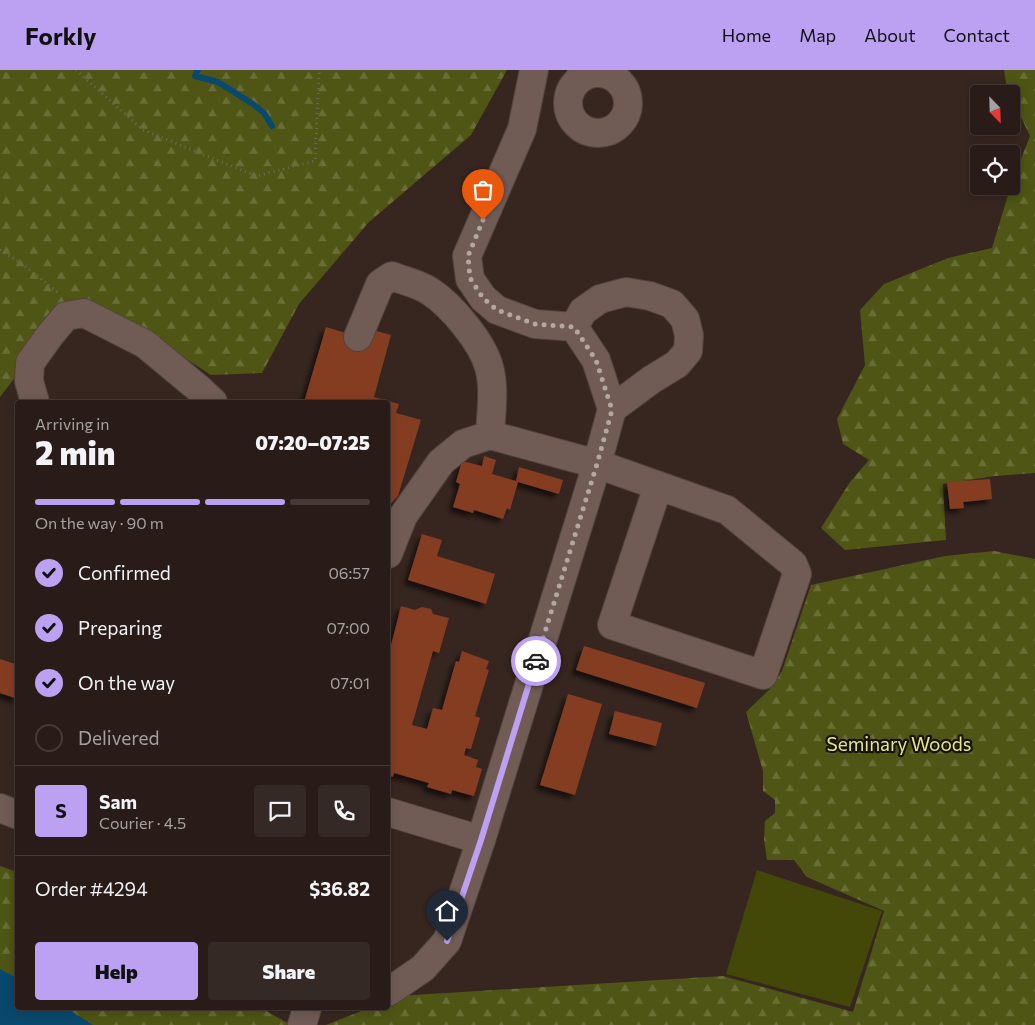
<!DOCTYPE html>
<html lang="en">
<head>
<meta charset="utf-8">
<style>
	body { margin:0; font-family:Commissioner,sans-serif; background:#352925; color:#f1f3f6; height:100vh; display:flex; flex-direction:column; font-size:19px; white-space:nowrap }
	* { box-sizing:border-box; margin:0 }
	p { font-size:16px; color:#a5a1a2 }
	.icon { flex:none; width:28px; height:28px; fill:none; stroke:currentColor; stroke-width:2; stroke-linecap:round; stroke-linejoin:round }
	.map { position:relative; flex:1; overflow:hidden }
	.details { position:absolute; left:15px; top:330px; width:375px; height:610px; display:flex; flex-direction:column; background:#291c18; border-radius:5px; box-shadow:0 2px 12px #0003,0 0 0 1px #453a37 }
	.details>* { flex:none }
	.needle { width:32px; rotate:157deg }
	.controls { position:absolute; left:970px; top:15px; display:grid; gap:10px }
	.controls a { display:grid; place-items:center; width:50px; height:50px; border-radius:5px; background:#291c18; box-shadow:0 2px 12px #0003,0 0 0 1px #453a37; font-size:25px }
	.pin { position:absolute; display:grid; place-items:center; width:42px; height:42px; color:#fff; margin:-51px -21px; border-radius:50% 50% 50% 0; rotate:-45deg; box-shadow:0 0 5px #0007 }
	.pin .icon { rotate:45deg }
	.courier { position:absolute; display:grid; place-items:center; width:50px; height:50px; margin:-25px; border:4px solid #bca0f2; border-radius:50%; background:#fff; color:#222; box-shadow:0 1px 6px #0007 }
	.overview em { font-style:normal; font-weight:800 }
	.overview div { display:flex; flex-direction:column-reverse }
	.overview { display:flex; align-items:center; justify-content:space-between; height:85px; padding:0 20px }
	h1 { font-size:32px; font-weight:800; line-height:38px }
	.bar { display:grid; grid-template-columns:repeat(4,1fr); gap:8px 5px; align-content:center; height:60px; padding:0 20px }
	.bar i { height:6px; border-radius:4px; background:#453a37 }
	.bar .on { background:#bca0f2 }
	.bar p { grid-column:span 4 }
	.line { display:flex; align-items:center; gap:12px; padding:0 20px; border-top:1px solid #453a37 }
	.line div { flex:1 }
	.round { display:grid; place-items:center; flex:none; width:52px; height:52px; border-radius:5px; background:#352925 }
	ol { padding:0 20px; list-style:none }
	li { display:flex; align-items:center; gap:15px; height:55px }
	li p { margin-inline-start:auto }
	li .icon { padding:5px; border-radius:50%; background:#bca0f2; color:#111; stroke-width:4 }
	li:last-child { color:#a5a1a2 }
	li i { width:28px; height:28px; border:2px solid #453a37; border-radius:50% }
	.button { display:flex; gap:10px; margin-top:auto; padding:10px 20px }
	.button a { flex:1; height:58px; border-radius:5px; background:#bca0f2; color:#111; font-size:20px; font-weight:800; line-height:58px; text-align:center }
	.button a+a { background:#352925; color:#f1f3f6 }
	header { display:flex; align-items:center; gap:30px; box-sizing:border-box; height:70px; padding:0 25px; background:#bca0f2; color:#111 }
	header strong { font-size:24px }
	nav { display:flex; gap:28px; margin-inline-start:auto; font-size:18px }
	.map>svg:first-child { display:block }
	.forest { fill:url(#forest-firs) }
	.pitch { fill:#434809 }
	.water { fill:#09496d }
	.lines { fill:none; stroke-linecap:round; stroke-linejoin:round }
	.stream { stroke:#09496d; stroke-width:6 }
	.building { fill:#853d22; filter:url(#shadow) }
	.minor-casing { stroke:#52443f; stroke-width:30 }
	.path { stroke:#756660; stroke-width:3; stroke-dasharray:1 4; stroke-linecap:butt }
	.minor { stroke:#705c55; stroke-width:28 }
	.done { stroke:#b4a7a2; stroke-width:5; stroke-dasharray:0 9 }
	.route { stroke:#bca0f2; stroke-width:6 }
	.labels { text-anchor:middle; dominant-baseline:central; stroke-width:4.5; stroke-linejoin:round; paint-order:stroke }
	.park-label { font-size:19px; fill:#e0ec7d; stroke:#19110e }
</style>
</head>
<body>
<header>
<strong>Forkly</strong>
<nav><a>Home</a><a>Map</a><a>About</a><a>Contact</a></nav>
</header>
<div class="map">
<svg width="1035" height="955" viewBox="0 0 1035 955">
	<defs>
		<pattern id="forest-firs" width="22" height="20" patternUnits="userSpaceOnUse" patternTransform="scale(1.25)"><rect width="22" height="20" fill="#4f5514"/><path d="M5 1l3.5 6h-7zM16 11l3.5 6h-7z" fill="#696e36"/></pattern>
		<filter id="shadow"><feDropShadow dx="-4.5" dy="4.5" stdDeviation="2.5" flood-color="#0009"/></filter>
	</defs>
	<rect width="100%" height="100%" fill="#372620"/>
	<!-- forest -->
	<g class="forest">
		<polygon points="0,0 507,0 471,65 369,152 299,234 262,303 211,305 120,246 50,262 0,327"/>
		<polygon points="1004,0 1035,0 1035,403 995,406 943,414 946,470 845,480 821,458 850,412 869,390 843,374 837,349 865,295 860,240 884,214 948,188 992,178 1011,115 1030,66 1007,18"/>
		<polygon points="994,481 1035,489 1035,955 326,955 369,938 388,938 388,930 398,926 723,906 853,942 884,841 807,807 794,790 767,790 764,769 765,751 775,743 775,730 763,721 763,701 746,642 770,619 782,601 811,515 945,486"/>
		<polygon points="0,796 17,802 18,938 261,938 291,955 0,955"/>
	</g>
	<!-- pitch -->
	<polygon class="pitch" points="757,800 882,841 850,937 726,904"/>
	<!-- water -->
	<polygon class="water" points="0,899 17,908 18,938 66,938 93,955 0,955"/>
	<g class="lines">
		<!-- stream -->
		<polyline class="stream" points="198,0 195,6 218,12 253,34 264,43 272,56"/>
	</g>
	<!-- building -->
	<g class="building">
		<polygon points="326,257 366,269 369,259 391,265 374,327 399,334 396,343 421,350 398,426 388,437 388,332 304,332"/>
		<polygon points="484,386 496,390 492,404 516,411 519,397 563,410 559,424 518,412 510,440 507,438 503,449 474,440 473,443 453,437 460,414 456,412 462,391 482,396"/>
		<polygon points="990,409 992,429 963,432 964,438 950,439 947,412"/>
		<polygon points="422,464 442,470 437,486 495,504 486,534 408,510"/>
		<polygon points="401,536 415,540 422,537 431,539 433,544 449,548 439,583 433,581 412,655 427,659 433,638 442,640 456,591 459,592 462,581 489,591 486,599 489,600 475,646 480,648 471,679 466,678 464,685 478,690 476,697 482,699 474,726 452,720 451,724 427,717 429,713 394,703 393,707 388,705 388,587"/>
		<polygon points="584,576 705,613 697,638 576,600"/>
		<polygon points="0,589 18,595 18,629 0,623"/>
		<polygon points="568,624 602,634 575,725 540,715"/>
		<polygon points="615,641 662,653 656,676 609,664"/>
	</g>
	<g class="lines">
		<!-- minor casing -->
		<g class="minor-casing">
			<g id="minor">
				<polyline points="534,0 522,59 467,186 470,209 483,228 497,240 535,254 574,257 596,290 612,339"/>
				<circle cx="598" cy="33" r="30"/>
				<path d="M358,267L380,214L392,206C404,211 420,214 431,222C452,236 482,272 489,297C495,318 491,344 490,365L597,394L727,440L793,494L797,504L763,605L612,555L658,416"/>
				<polyline points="35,332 29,311 30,293 50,265 66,246 84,243 145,274 198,318 213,332"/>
				<polyline points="388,484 403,446 441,392 463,374 490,365"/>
				<polyline points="0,738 18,745"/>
				<polyline points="388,742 481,770"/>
				<polyline points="388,922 423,898 447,871 481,770 597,394 612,339 651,310 677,294 688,281 689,265 685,249 672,234 650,226 626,222 600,229 583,241 574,257"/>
				<polyline points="302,955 307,938"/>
			</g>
		</g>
		<!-- path -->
		<g class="path">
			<polyline points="76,0 143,60 256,106 315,91 319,3 317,0"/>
			<polyline points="0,180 22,194 60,224"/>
		</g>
		<!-- minor -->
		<use href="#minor" class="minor"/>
	</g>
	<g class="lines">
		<!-- done -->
		<polyline class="done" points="483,150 468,186 470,208 483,228 497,240 535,254 574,257 596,290 612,340 597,394 536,591"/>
		<!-- route -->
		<polyline class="route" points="447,871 481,770 536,591"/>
	</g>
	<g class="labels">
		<!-- park labels -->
		<g class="park-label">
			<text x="899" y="673">Seminary Woods</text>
		</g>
	</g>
</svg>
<div class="controls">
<a><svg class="needle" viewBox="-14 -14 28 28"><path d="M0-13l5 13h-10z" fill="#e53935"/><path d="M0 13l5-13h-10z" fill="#a5a1a2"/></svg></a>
<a><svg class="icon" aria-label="locate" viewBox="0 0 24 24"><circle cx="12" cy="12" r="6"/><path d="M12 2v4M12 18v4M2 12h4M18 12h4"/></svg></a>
</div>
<div class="pin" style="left:483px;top:150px;background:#ea580c"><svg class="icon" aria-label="bag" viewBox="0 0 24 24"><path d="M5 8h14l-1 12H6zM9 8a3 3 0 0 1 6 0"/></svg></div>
<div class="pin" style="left:447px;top:871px;background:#1f2937"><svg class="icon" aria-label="home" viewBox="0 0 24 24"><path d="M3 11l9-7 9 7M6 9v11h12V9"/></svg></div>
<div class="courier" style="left:536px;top:591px"><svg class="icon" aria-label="car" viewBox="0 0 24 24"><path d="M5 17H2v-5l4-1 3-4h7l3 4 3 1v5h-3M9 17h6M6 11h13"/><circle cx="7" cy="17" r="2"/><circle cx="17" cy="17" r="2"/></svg></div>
<section class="details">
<div class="overview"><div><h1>2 min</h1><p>Arriving in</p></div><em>07:20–07:25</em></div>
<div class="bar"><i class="on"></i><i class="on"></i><i class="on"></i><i></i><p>On the way · 90 m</p></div>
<ol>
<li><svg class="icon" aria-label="check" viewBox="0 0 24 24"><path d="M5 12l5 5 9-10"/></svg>Confirmed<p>06:57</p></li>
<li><svg class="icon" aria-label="check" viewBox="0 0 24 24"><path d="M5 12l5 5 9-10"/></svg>Preparing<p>07:00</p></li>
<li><svg class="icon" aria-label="check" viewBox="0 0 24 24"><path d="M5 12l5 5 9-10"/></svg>On the way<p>07:01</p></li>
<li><i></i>Delivered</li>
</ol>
<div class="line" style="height:90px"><b class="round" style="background:#bca0f2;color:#111">S</b><div><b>Sam</b><p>Courier · 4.5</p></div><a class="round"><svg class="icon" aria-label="chat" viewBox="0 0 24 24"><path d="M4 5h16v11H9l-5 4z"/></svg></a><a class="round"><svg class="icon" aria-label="phone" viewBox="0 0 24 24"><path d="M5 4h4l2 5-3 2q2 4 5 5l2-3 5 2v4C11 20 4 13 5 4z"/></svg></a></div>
<div class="line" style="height:65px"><div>Order #4294</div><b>$36.82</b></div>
<div class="button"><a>Help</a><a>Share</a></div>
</section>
</div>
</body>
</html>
